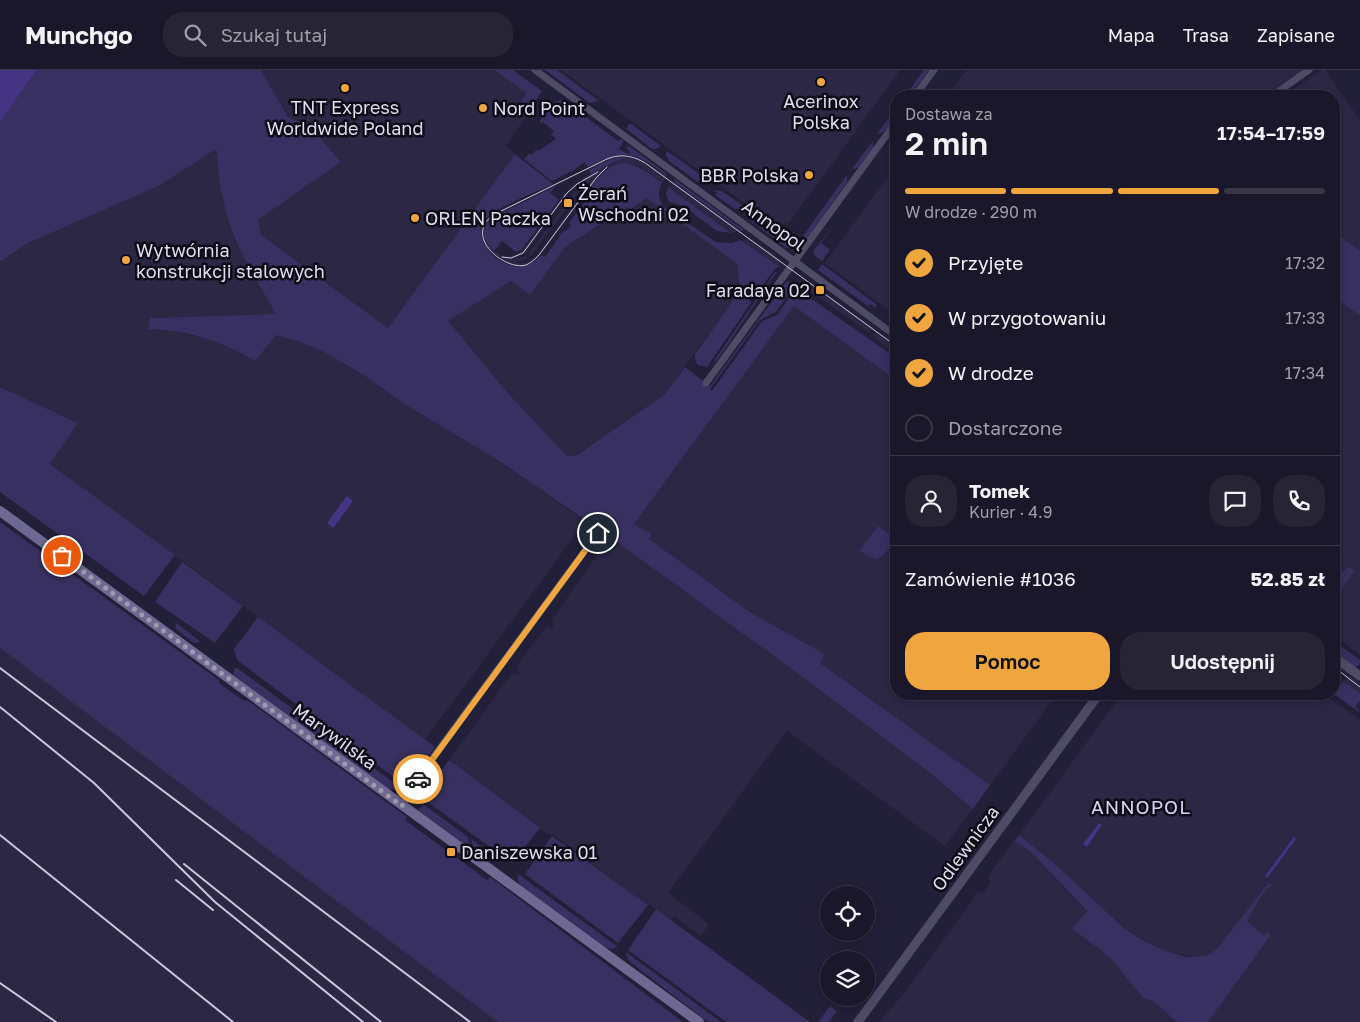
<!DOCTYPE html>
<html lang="pl">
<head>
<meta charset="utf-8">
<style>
	body { margin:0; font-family:"Golos Text",sans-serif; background:#272436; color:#f1f3f6; height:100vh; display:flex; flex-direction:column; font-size:19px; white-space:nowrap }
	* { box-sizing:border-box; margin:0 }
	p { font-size:16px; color:#9f9fa8 }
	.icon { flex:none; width:28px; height:28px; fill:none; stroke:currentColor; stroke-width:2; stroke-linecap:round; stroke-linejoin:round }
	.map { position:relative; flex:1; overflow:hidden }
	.sheet { position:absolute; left:890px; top:20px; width:450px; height:610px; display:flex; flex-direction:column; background:#1a172a; border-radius:20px; box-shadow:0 2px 12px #0003,0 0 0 1px #383647 }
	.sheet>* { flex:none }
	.buttons { position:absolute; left:820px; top:816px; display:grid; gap:10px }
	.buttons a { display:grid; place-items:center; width:55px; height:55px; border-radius:50%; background:#1a172a; box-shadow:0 2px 12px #0003,0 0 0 1px #383647; font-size:25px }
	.pin { position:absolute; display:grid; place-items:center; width:42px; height:42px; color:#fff; margin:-21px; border:2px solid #fff; border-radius:50%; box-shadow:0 1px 5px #0007 }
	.courier { position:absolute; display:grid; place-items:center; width:50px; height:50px; margin:-25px; border:4px solid #f0a63f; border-radius:50%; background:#fff; color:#222; box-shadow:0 1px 6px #0007 }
	.summary em { font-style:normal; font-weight:600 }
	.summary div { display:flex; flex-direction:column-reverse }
	.summary { display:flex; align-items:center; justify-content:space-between; height:85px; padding:0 15px }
	h1 { font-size:32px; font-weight:600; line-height:38px }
	.bar { display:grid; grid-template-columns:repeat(4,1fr); gap:8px 5px; align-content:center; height:60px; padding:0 15px }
	.bar i { height:6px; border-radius:4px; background:#383647 }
	.bar .on { background:#f0a63f }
	.bar p { grid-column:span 4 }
	.line { display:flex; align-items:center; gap:12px; padding:0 15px; border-top:1px solid #383647 }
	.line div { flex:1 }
	.round { display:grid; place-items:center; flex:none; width:52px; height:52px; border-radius:20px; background:#272436 }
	ol { padding:0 15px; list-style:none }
	li { display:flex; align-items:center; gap:15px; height:55px }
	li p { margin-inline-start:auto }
	li .icon { padding:5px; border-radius:50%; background:#f0a63f; color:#111; stroke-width:4 }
	li:last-child { color:#9f9fa8 }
	li i { width:28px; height:28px; border:2px solid #383647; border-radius:50% }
	.cta { display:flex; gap:10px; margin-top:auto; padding:10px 15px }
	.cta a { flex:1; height:58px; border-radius:20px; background:#f0a63f; color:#111; font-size:20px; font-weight:600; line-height:58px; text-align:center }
	.cta a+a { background:#272436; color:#f1f3f6 }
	header { display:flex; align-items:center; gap:30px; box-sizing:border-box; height:70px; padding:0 25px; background:#1a172a; border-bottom:1px solid #383647 }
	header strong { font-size:24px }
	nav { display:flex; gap:28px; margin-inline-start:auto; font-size:18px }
	.search { width:350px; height:45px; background:#272436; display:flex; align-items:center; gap:12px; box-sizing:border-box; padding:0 18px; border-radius:20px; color:#9f9fa8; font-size:19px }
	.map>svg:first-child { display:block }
	.built { fill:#2b2745 }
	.green { fill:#383060 }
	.water { fill:#453483 }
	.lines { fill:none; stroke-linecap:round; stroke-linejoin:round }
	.minor { stroke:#4e4b67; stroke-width:7 }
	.tertiary { stroke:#4e4b67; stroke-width:9 }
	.secondary { stroke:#6e6992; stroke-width:10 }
	.tram { stroke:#c9c7d9; stroke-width:1 }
	.rail { stroke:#c9c7d9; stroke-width:2 }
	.done { stroke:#9d9baf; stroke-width:5; stroke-dasharray:0 9 }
	.route { stroke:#f0a63f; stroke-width:6 }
	.poi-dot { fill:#f0a63f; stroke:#0c0b16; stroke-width:2 }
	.labels { text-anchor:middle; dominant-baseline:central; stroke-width:5; stroke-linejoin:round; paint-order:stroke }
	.poi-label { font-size:18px; fill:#dfdeef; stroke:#0c0b16; text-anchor:start }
	.street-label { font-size:18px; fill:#dfdeef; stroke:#0c0b16 }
	.neighbourhood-label { font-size:19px; letter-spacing:1px; fill:#d5d2f4; stroke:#0c0b16 }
</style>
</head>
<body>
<header>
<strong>Munchgo</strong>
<div class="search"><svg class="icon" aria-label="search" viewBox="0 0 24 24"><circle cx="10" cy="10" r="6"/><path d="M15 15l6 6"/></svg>Szukaj tutaj</div>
<nav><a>Mapa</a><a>Trasa</a><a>Zapisane</a></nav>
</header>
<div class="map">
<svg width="1360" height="952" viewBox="0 0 1360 952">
	<rect width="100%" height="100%" fill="#221f38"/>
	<!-- built -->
	<g class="built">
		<polygon points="261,0 495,0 526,23 519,34 530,41 506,75 515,84 388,258 261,165 258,150 341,92 310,56 288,47"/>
		<polygon points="561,0 900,0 789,153 774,155"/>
		<polygon points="967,0 1304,0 1265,26 947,26"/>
		<polygon points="1322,0 1325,0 1360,50 1360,181 1334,162 1334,26 1284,26"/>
		<polygon points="216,79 223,130 234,165 250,200 277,245 151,248 148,259 163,259 211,270 243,283 257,293 256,290 276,265 300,272 324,282 362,304 406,335 496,389 585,451 425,670 50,394 78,353 0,317 0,192 28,173 159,116"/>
		<polygon points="620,84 640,88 667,106 662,113 637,95 623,93 608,99 591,116 589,115 592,109 586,113 581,109 616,91 627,87 616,88 589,100 588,97 609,87"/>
		<polygon points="896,96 896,245 825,193"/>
		<polygon points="579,111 584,115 531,186 528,184 578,117 569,123 567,121"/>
		<polygon points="673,111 742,161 731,163 668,117"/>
		<polygon points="553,114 556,116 491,148 485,157 485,169 492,179 500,185 506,187 518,184 523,179 565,123 567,125 526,182 513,190 525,186 528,188 515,193 526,193 535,188 539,183 541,185 537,190 525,197 512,196 486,178 482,170 481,162 484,152 490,145"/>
		<polygon points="587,117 589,119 543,182 541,180"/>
		<polygon points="648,128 737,194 740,221 664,325 574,386 567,386 507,322 447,251 511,211 530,224 565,177 627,137 630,140"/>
		<polygon points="750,168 779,188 780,198 742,170"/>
		<polygon points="810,212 873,257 869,263 806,218"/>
		<polygon points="1334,227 1360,246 1360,585 1334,565"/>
		<polygon points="794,235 896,310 896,624 1057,624 990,715 820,593 825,584 750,542 649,469 652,464 634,454"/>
		<polygon points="876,260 896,275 896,284 872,266"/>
		<polygon points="610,467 808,611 931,704 973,739 945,776 787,661 668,823 709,854 701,866 674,846 671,850 649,834 646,835 555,766 546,763 449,690 510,606 514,604 518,605 520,602 517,599 518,594 545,558 549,556 551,558 553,556 554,554 552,552 553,548"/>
		<polygon points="0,578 83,639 498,952 0,952"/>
		<polygon points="1349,606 1360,614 1360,623 1343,611"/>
		<polygon points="1122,624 1324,624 1360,650 1360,952 1208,952 1217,938 1194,887 1166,881 1142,870 1124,858 1053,792 1019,765"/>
		<polygon points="1014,771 1031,782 1087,842 1072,859 1105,883 1105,885 1113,891 1143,928 1153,931 1177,952 880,952 907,919 975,827 974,826 978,821 982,824 991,811 987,808"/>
	</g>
	<!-- green -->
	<g class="green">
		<path d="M37,0H261L288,47L310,56L341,92L258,150L261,165L388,258L515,84L553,114C538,121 493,139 485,150C467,173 515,217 541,185L545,187L564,160L566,161L571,155L569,153L594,119L591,116C620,82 630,90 662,113C657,122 658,129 664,137L716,172L732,173L741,170L779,197L776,198L752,229L740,221L737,194L647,128L630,140L627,137L565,177L530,225L511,211L448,251L507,322L567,386H575L664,325L685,297L710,316L787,211L794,216L776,242L760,250L710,319L712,321L762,251L777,245L796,218L892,285L891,287L896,291V310L794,236L634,454L652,464L649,469L750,542L825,584L820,593L990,715L973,739L931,704L808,611L610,467L496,389L406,335L362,304L324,282L300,272L276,265L256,290L258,292V293C225,272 187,260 148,259L150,248L276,244C255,208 231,171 223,129C219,113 218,96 216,79L159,116L28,173L0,192V52Z"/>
		<polygon points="495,0 513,0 542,21 529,41 519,34 526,23"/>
		<polygon points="545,0 557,0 598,30 595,32 590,33"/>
		<polygon points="924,0 929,0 910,26 905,26"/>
		<path d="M561,30L566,32L618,71L620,69L624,71L619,79L628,84L630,82L626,78L629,76L666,103L667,106C633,81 627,78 588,97L584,92L574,100L552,111L524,89L530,83L532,85L536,80L538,81L556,69L551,65L554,61L543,52L541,54L540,50L554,32Z"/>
		<path d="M896,38C896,48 887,64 877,64Z"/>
		<polygon points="629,54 631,54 661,76 656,79 652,79 626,59"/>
		<polygon points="873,71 873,77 858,98 852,99"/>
		<polygon points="667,81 701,105 704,113 700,110 698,112 669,91 666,85"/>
		<path d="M628,87L616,91L591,104L589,100C602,93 613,87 628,87Z"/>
		<polygon points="847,105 847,112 803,174 800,170"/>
		<polygon points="676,110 744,160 742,161 673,111"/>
		<path d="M556,116L550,123L559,130L521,180L516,182L502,171L494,181C483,172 481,161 489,149Z"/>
		<polygon points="668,117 731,163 717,161 683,136 669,132 666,124"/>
		<polygon points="713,120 722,121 743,136 739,139 735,139 715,125 717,123"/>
		<polygon points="748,140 794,174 793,176 796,178 787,178 749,150 747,146"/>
		<polygon points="834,155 821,173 830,180 822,191 815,186 813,181"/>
		<polygon points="1334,162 1360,181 1360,246 1334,227"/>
		<polygon points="822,194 877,235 875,238 870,234 868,236 818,200"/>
		<path d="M775,202H777C756,231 738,261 717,290L712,294Z"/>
		<polygon points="739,222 750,231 751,233 707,297 698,295 695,290 695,284"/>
		<polygon points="0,317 78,353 50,394 175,485 144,526 0,422"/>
		<polygon points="0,452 220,611 219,613 244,631 247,630 407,747 405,750 487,810 490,807 683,952 498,952 0,578"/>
		<polygon points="878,456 896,469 883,486 875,489 859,481"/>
		<polygon points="182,492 243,536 215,573 155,532"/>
		<polygon points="1347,497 1355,500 1334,531 1334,511"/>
		<polygon points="258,547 435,677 410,711 399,711 237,590 234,579"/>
		<polygon points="175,552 201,572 194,573 176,559"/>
		<polygon points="1334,571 1360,590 1359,596 1354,597 1334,582"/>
		<polygon points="235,598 237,598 401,718 389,720 233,605"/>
		<polygon points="1343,611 1360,623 1360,631 1355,637 1360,641 1359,642 1334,624"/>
		<polygon points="449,690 540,758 512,793 422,728"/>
		<polygon points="423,734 468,767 471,779 418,740"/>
		<path d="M1019,765L1053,792L1124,858L1142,870L1166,881L1186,887H1194L1209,885L1217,879L1269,812L1272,815C1260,823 1255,838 1247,851L1264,866L1268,861L1270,866L1208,952H1177L1153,931L1143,928L1113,891L1104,884L1105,883L1072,859L1087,841L1031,782L1014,771Z"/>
		<polygon points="552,766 646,834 649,834 618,873 525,804"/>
		<polygon points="471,769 497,788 494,792 473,777"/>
		<polygon points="518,804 618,877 611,879 605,877 521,816 518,811"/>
		<polygon points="656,839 810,952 726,952 628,880"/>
		<polygon points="626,882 721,952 708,952 630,892 627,887"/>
		<polygon points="830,936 837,941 829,952 818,952"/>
	</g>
	<!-- water -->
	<g class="water">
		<polygon points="0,0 37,0 0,52"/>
		<polygon points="347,426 353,431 333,458 327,453"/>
		<polygon points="1099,753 1102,755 1087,777 1083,774"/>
		<polygon points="1294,767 1296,769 1267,808 1265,806"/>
	</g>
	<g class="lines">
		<!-- minor -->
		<g class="minor">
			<polyline points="535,0 896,266"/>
			<polyline points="915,26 934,0"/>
			<polyline points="1272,26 1309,0"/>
			<polyline points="706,313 896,52"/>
			<polyline points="395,731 414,711"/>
			<polyline points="402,736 418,708 598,463"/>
		</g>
		<!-- tertiary -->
		<g class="tertiary">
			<polyline points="1334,587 1360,606"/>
			<polyline points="858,952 1099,624"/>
		</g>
		<!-- secondary -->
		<polyline class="secondary" points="0,441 699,952"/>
		<!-- tram -->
		<g class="tram">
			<path d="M607,97L596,108L539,185C535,189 531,193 526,195C505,201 463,167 493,145L607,89C622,83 635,86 648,95L896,276"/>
			<polyline points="502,187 511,188 523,183 567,123 577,114 598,102"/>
			<polyline points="1334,597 1360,617"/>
		</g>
		<!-- rail -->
		<g class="rail">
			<polyline points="0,598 470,952"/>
			<polyline points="0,637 94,713 215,832 363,952"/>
			<polyline points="0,765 233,952"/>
			<polyline points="184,794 381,952"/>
			<polyline points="176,810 213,840"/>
			<polyline points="0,913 56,952"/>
		</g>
	</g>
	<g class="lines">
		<!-- done -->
		<polyline class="done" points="62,486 402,736 418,709"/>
		<!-- route -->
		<polyline class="route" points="418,709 598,463"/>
	</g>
	<!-- markers -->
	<g class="poi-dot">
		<circle cx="821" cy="12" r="5"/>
		<circle cx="345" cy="18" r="5"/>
		<circle cx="483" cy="38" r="5"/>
		<circle cx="809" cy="105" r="5"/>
		<rect x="563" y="128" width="10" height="10" rx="2.5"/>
		<circle cx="415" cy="148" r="5"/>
		<circle cx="126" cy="190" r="5"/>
		<rect x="815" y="215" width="10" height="10" rx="2.5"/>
		<rect x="446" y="777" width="10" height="10" rx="2.5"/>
	</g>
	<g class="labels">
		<!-- poi labels -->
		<g class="poi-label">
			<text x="821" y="31" text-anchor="middle">Acerinox<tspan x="821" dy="21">Polska</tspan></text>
			<text x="345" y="37" text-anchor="middle">TNT Express<tspan x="345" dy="21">Worldwide Poland</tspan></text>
			<text x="493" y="38">Nord Point</text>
			<text x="799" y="105" text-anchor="end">BBR Polska</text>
			<text x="578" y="123">Żerań<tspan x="578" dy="21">Wschodni 02</tspan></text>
			<text x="425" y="148">ORLEN Paczka</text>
			<text x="136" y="180">Wytwórnia<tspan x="136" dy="21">konstrukcji stalowych</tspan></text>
			<text x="810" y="220" text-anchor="end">Faradaya 02</text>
			<text x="461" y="782">Daniszewska 01</text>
		</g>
		<!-- street labels -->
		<g class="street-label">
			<text transform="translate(774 155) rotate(36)">Annopol</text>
			<text transform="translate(335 666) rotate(36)">Marywilska</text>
			<text transform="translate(965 778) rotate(-54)">Odlewnicza</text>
		</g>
		<!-- neighbourhood labels -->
		<g class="neighbourhood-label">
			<text x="1141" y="736">ANNOPOL</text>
		</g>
	</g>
</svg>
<div class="buttons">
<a><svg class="icon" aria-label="locate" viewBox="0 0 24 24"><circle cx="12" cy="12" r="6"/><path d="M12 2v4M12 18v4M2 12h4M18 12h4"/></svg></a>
<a><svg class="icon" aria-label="layers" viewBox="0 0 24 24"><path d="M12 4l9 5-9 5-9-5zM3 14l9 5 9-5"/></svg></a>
</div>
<div class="pin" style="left:62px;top:486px;background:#ea580c"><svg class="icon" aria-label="bag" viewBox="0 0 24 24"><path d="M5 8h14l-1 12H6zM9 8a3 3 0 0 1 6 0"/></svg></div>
<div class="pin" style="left:598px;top:463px;background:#1f2937"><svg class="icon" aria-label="home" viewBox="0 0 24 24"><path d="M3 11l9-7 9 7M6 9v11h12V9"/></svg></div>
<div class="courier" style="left:418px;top:709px"><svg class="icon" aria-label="car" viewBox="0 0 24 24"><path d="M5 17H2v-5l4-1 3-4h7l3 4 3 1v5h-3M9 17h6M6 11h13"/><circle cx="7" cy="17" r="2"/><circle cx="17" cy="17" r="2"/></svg></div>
<section class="sheet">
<div class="summary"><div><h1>2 min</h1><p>Dostawa za</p></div><em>17:54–17:59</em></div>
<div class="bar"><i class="on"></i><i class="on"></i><i class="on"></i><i></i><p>W drodze · 290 m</p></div>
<ol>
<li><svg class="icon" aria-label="check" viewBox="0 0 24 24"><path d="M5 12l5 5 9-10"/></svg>Przyjęte<p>17:32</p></li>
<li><svg class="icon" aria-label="check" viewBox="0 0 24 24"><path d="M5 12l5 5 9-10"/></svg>W przygotowaniu<p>17:33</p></li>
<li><svg class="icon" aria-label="check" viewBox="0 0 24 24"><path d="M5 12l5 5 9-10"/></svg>W drodze<p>17:34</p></li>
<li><i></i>Dostarczone</li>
</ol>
<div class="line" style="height:90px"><a class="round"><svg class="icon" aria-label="person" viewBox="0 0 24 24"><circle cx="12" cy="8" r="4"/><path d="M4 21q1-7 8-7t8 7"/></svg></a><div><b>Tomek</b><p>Kurier · 4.9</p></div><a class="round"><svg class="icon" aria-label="chat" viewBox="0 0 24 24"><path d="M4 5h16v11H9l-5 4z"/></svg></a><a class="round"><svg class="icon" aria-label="phone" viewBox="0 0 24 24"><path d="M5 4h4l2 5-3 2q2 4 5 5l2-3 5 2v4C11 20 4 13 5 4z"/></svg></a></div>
<div class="line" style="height:65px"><div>Zamówienie #1036</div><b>52.85 zł</b></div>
<div class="cta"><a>Pomoc</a><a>Udostępnij</a></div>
</section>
</div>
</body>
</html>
